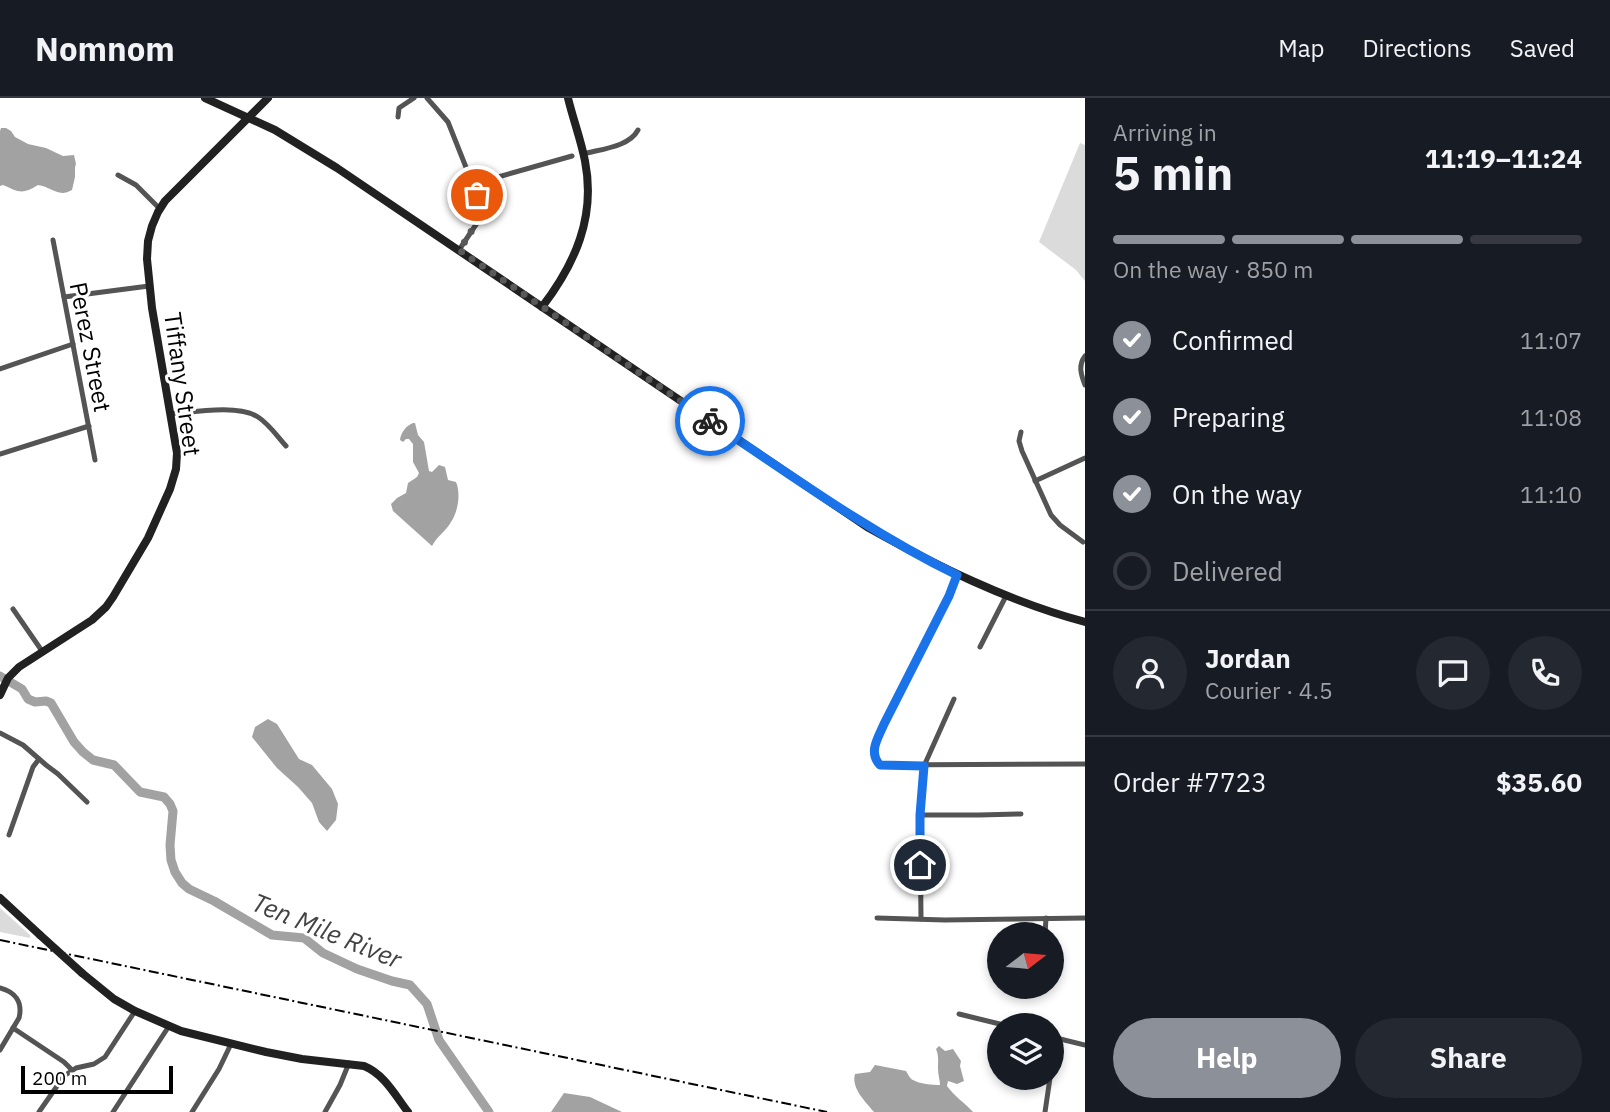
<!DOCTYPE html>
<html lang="en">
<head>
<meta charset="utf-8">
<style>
	body { margin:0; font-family:"IBM Plex Sans",sans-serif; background:#242831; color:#f1f3f6; height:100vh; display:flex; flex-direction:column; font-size:26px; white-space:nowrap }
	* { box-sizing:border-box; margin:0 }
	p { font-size:23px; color:#9ea1a6 }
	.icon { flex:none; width:38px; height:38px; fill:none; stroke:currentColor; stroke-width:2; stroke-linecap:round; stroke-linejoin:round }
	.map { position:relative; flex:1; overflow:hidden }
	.details { display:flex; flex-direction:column; background:#171b24; width:525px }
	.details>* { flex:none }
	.needle { width:46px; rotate:74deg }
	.fabs { position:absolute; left:987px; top:824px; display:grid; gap:14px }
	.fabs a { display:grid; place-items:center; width:77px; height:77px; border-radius:50%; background:#171b24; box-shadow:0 4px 10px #0003; font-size:35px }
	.scale { position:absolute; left:21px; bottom:18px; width:152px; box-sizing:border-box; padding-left:7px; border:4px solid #000; border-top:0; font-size:19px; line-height:24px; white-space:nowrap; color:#000; -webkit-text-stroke:5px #fff; paint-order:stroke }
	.pin { position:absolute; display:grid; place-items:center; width:60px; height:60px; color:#fff; margin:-30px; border:4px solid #fff; border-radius:50%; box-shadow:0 2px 7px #0007 }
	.courier { position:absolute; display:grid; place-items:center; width:70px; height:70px; margin:-35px; border:5px solid #1a73e8; border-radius:50%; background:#fff; color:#222; box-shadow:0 2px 9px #0007 }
	.head em { font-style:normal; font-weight:700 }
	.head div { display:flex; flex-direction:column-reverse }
	.head { display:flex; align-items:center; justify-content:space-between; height:119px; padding:0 28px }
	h1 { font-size:46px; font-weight:700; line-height:52px }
	.bar { display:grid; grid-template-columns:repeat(4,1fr); gap:10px 7px; align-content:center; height:84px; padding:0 28px }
	.bar i { height:9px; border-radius:5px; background:#363941 }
	.bar .active { background:#8c9099 }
	.bar p { grid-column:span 4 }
	.line { display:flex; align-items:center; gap:18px; padding:0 28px; border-top:2px solid #363941 }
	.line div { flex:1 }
	.round { display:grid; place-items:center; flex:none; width:74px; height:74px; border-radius:37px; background:#242831 }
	ol { padding:0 28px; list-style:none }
	li { display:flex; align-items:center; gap:21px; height:77px }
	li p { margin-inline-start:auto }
	li .icon { padding:7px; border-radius:50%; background:#8c9099; color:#fff; stroke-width:4 }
	li:last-child { color:#9ea1a6 }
	li i { width:38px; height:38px; border:4px solid #363941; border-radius:50% }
	.action { display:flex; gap:14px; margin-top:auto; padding:14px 28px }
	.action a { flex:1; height:80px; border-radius:42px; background:#8c9099; color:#fff; font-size:28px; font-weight:700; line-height:80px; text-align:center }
	.action a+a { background:#242831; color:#f1f3f6 }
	header { display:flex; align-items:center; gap:42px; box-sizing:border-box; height:98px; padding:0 35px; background:#171b24; border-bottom:2px solid #363941 }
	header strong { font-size:33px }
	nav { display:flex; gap:38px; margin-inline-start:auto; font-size:24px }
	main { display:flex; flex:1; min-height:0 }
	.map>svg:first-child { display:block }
	.green { fill:#dbdbdb }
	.water { fill:#a2a2a2 }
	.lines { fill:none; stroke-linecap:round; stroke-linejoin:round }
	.river { stroke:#a2a2a2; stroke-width:9 }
	.street { stroke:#545454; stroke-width:5 }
	.secondary { stroke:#212121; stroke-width:8 }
	.rail { stroke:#000; stroke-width:2; stroke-dasharray:10 3.5 2 3.5; stroke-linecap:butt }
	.secondary-bridge { stroke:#212121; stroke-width:8 }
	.done { stroke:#595959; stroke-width:7; stroke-dasharray:0 12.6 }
	.route { stroke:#1a73e8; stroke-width:9 }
	.labels { text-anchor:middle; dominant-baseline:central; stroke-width:6; stroke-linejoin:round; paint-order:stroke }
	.street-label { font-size:24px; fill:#000; stroke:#fff }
	.water-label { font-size:26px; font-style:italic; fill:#434343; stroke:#fff }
</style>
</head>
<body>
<header>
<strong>Nomnom</strong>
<nav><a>Map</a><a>Directions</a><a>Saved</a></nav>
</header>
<main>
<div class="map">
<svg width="1085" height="1014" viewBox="0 0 1085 1014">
	<rect width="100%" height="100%" fill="#fff"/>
	<!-- green -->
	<g class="green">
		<polygon points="1080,45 1085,47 1085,183 1076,172 1039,144"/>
		<polygon points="0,810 30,837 30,840 0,834"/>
	</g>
	<!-- water -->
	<g class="water">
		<path d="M1,30H6L11,33L15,39L28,46L46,50L63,58L74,57L76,66L75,69V79L72,92C58,100 52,89 38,87C22,97 19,94 3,87L0,88V33Z"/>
		<path d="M413,325H415L418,337L424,344L429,373L432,374L439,367L445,369L448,382L456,384C461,395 458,414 451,424C446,433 437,438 432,448L393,413L391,406L397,400L406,395L408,385L417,379L419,375L413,364V346L409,341H406L403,344L400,342C401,334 406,328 413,325Z"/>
		<polygon points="268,621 277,626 299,661 312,667 332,691 338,706 336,722 327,733 319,724 312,705 298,689 277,670 252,639 255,629"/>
		<path d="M939,948L945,953L953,951L961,963L960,968L964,983L957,986L948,983L947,988C954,998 965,1005 973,1014H874C865,1003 851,990 855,976L870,974L875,967L906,973C908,976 910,981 913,982C919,986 933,987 940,987C940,982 938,977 938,971C938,963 939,958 936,951Z"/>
		<polygon points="564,995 590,999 622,1014 551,1014"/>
	</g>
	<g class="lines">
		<!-- river -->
		<polyline class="river" points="0,578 22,591 28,601 35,604 46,603 51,605 74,644 83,654 93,662 114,667 140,694 164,699 170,706 173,713 170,747 171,762 175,774 182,785 189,791 214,803 272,837 304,840 323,855 357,871 392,883 410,887 427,906 439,942 489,1014"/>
		<!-- street -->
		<g class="street">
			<polyline points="427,0 448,24 477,97 479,111 477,125 459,152"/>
			<polyline points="398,19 399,10 414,0"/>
			<path d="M583,56C601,51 629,49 638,32"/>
			<polyline points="118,77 136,87 160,111"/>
			<polyline points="473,86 572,58"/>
			<polyline points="53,142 95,362"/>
			<polyline points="64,199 149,188"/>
			<path d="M1085,258C1078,267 1081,277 1085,287"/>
			<polyline points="0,271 73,246"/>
			<path d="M170,316C193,314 239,306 258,319C269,326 277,338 286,348"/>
			<polyline points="1021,334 1019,343 1022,353 1051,417 1060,427 1083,444"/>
			<polyline points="0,356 89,328"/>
			<polyline points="1035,383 1085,360"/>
			<path d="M957,477L949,498L884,626C878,640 868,654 880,667L1085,666"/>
			<polyline points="13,511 42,553"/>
			<polyline points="980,549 1006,498"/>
			<polyline points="0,635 23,647 46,667 58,676 87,704"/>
			<polyline points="920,717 979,717 1021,716"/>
			<polyline points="9,737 33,669 39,661"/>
			<polyline points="877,820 945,822 1085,820"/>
			<polyline points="921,821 920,717 924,668 954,601"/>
			<polyline points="1045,836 1046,820"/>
			<path d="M0,890C15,894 23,904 19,920L0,952"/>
			<polyline points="959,916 1008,928"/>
			<polyline points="13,930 64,964 72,972"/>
			<polyline points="1052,939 1085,947"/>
			<polyline points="1052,969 1057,940"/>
			<polyline points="39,1014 64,978 76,970 94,966 105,959 135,913"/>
			<polyline points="113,1014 169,928"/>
			<polyline points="192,1014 219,971 231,946"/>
			<polyline points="325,1014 340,987 349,965"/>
			<polyline points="1045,1014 1050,980"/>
		</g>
		<!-- secondary -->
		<g class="secondary">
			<path d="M205,0L275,32L337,70L867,429C937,468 1007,503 1085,524"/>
			<path d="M542,209C575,166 596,119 585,63C581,42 573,21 568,0"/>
			<polyline points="0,597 8,580 19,569 92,522 106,509 113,499 148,440 170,391 176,371 177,355 152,210 147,161 148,143 152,128 158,114 165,103 268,0"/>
			<polyline points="0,800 40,837"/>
			<path d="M82,875L114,901L135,913L181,933L266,954L302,961L364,968C384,976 395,997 408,1014"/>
		</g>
		<!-- rail -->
		<polyline class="rail" points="0,842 827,1014"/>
		<!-- secondary-bridge -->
		<polyline class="secondary-bridge" points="40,837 82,875"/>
	</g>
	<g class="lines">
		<!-- done -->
		<path class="done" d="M477,97C480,123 473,132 459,152L710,323"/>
		<!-- route -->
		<path class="route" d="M710,323C791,377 869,434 957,477L949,498L884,626C878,640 868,654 880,667L924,668L920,717V767"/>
	</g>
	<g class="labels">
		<!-- street labels -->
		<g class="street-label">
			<text transform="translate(91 249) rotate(79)">Perez Street</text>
			<text transform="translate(183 286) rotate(82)">Tiffany Street</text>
		</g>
		<!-- water labels -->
		<g class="water-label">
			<text transform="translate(327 832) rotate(22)">Ten Mile River</text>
		</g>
	</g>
</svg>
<div class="fabs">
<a><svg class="needle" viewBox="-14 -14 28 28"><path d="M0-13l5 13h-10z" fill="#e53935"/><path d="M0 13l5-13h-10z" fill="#9ea1a6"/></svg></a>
<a><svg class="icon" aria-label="layers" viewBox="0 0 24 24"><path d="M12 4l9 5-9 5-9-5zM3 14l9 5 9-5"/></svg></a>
</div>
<div class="scale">200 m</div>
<div class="pin" style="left:477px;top:97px;background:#ea580c"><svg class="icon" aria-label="bag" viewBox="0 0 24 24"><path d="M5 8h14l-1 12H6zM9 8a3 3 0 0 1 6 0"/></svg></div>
<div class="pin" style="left:920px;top:767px;background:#1f2937"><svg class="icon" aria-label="home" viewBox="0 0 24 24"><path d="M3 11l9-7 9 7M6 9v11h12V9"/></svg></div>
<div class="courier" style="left:710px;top:323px"><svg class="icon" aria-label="bike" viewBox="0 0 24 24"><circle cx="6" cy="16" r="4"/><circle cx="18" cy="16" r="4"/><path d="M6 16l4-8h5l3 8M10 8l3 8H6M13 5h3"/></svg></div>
</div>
<section class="details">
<div class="head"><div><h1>5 min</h1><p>Arriving in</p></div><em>11:19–11:24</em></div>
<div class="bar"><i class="active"></i><i class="active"></i><i class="active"></i><i></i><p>On the way · 850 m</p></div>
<ol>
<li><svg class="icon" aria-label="check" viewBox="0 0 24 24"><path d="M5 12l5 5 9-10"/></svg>Confirmed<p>11:07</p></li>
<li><svg class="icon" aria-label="check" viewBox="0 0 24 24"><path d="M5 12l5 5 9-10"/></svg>Preparing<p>11:08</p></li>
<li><svg class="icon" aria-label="check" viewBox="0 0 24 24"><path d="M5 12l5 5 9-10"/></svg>On the way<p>11:10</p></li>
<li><i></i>Delivered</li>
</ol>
<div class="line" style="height:126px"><a class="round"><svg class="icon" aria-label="person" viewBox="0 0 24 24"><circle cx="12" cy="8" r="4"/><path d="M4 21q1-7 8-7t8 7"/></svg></a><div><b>Jordan</b><p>Courier · 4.5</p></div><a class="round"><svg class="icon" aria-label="chat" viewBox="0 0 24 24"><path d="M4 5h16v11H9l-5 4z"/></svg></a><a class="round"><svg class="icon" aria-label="phone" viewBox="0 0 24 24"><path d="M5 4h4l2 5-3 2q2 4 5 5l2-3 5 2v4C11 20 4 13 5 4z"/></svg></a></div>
<div class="line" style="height:91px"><div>Order #7723</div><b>$35.60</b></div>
<div class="action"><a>Help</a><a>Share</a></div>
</section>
</main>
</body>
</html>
